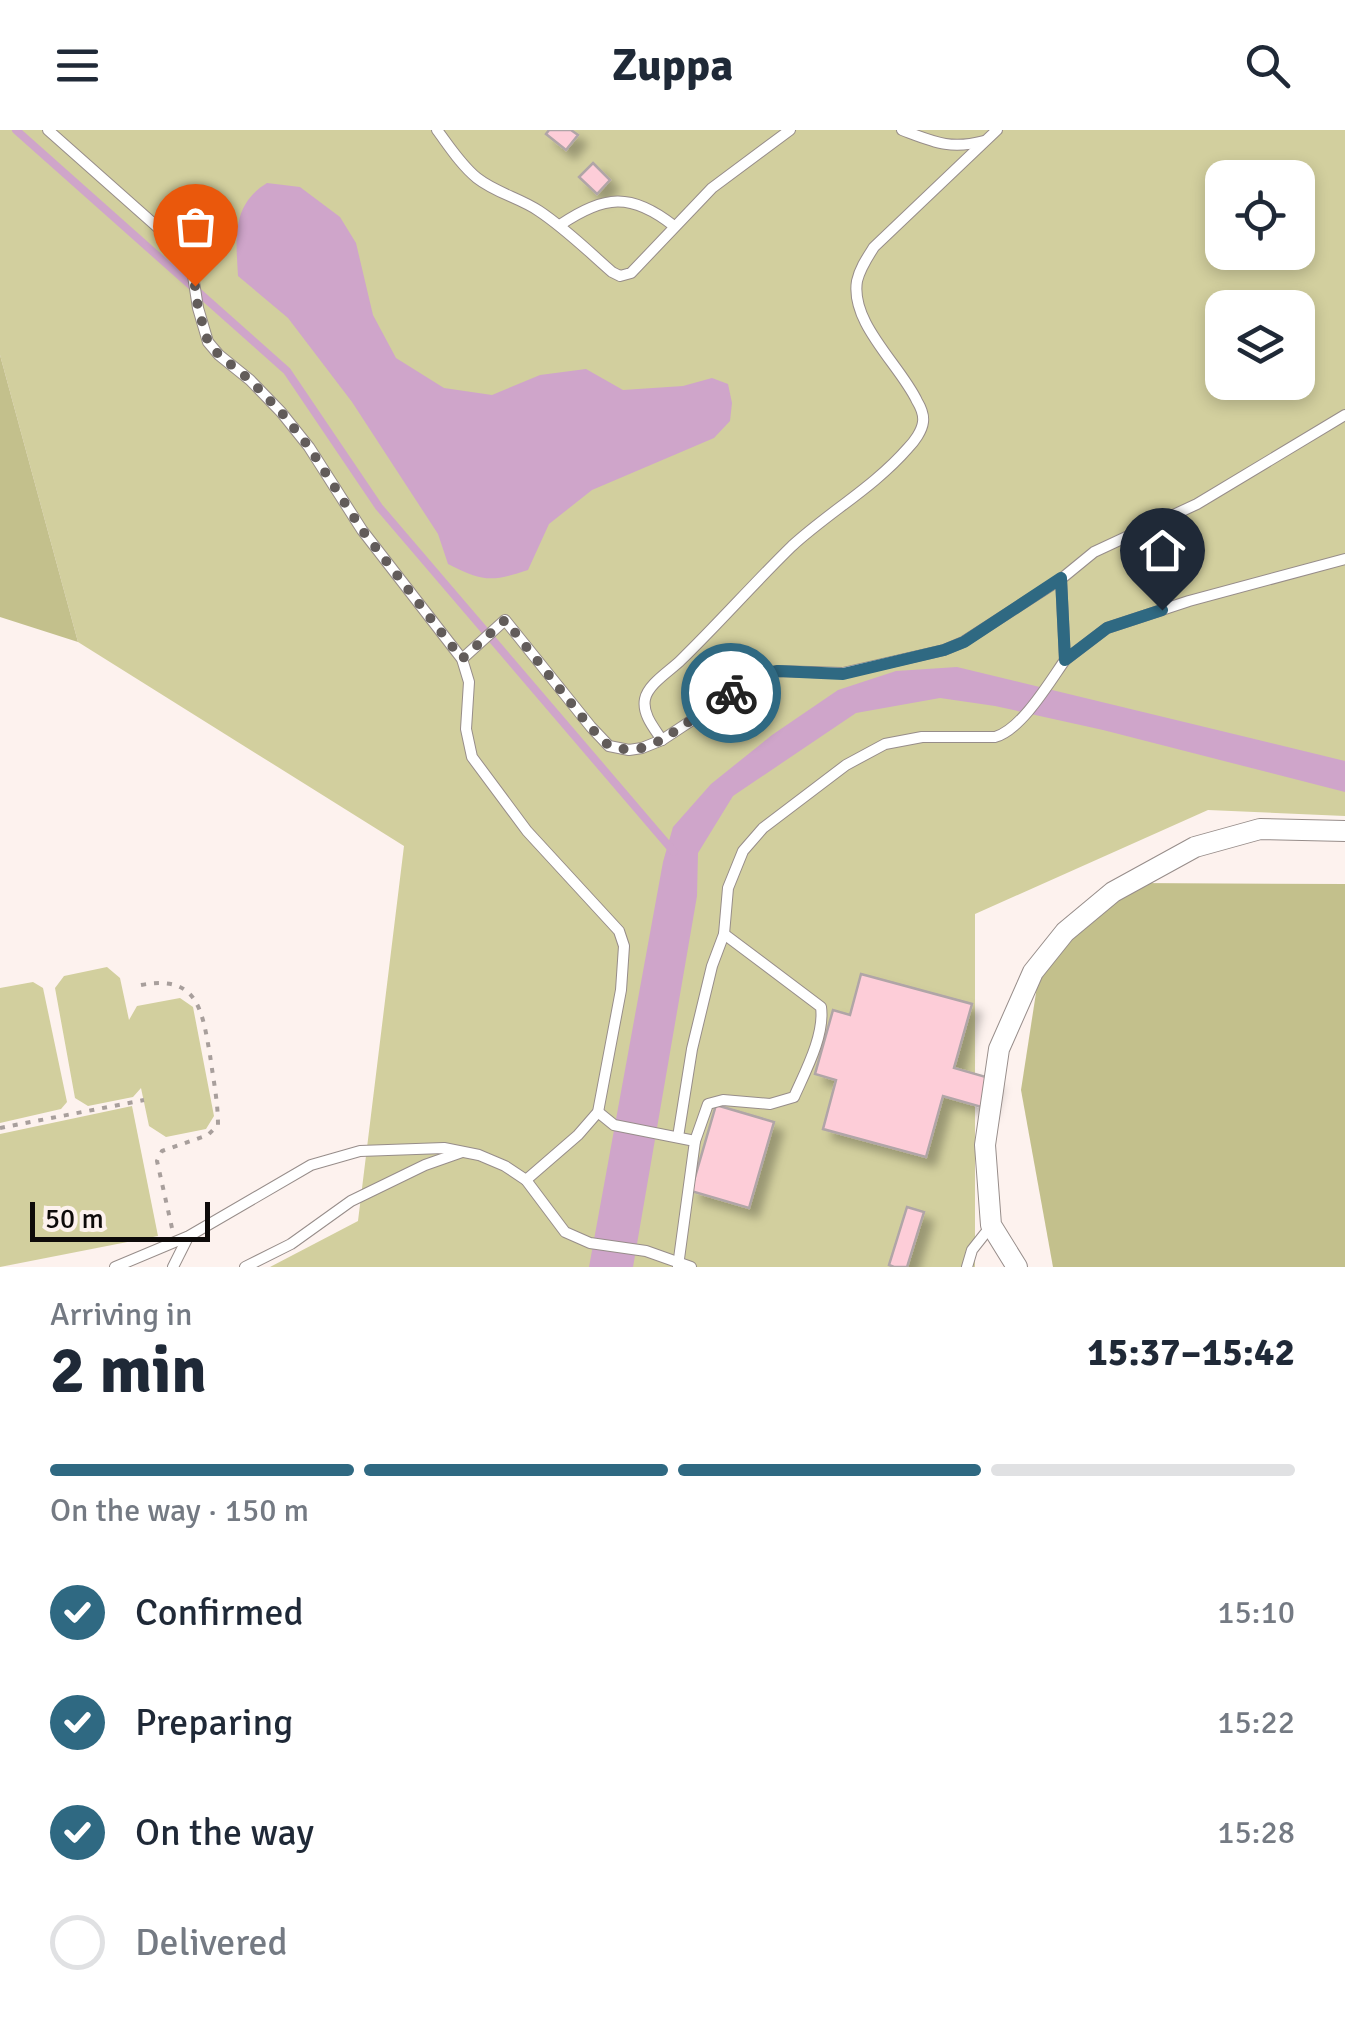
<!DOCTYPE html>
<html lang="en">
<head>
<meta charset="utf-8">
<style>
	body { margin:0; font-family:Signika,sans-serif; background:#f2f2f3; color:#1f2937; height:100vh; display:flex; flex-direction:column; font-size:38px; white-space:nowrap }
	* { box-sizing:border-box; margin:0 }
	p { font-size:32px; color:#747a83 }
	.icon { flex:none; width:55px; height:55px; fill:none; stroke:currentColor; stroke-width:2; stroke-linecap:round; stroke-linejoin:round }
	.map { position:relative; height:1137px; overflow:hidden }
	.panel { display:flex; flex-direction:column; background:#fff; flex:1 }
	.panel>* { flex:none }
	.controls { position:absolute; left:1205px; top:30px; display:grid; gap:20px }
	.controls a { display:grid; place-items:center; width:110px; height:110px; border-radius:20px; background:#fff; box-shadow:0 5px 15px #0003; font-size:50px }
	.scale { position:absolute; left:30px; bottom:25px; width:180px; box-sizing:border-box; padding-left:10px; border:5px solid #0e0b0a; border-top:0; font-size:28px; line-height:35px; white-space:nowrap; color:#0e0b0a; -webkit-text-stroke:8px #fdf2ee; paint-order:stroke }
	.pin { position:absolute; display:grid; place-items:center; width:85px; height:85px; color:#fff; margin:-102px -42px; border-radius:50% 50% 50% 0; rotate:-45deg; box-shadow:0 0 10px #0007 }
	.pin .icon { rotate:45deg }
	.courier { position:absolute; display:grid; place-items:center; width:100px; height:100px; margin:-50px; border:8px solid #2f6982; border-radius:50%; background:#fff; color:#222; box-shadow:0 2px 12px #0007 }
	.overview em { font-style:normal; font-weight:700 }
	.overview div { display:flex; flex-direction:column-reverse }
	.overview { display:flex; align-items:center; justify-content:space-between; height:170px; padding:0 50px }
	h1 { font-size:65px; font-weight:700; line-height:75px }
	.bar { display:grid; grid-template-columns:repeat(4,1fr); gap:15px 10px; align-content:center; height:120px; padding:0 50px }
	.bar i { height:12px; border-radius:8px; background:#e0e1e3 }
	.bar .active { background:#2f6982 }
	.bar p { grid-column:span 4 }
	ol { padding:0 50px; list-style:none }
	li { display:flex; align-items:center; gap:30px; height:110px }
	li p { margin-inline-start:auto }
	li .icon { padding:10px; border-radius:50%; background:#2f6982; color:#fff; stroke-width:4 }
	li:last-child { color:#747a83 }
	li i { width:55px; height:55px; border:5px solid #e0e1e3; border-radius:50% }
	header { display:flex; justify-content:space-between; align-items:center; height:130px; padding:0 50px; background:#fff; font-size:45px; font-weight:700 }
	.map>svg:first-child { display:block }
	.green { fill:#d2cf9e; fill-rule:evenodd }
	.forest { fill:#c3c08c }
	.water { fill:#cfa5ca }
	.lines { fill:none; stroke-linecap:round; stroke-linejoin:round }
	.stream { stroke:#cfa5ca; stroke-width:8 }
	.building { fill:#fdcdd8; stroke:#b0a5a7; stroke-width:2.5; filter:url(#shadow) }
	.service-casing { stroke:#978d8a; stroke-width:12 }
	.minor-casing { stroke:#978d8a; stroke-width:22 }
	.path { stroke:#a89f9c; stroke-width:4; stroke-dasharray:5 8; stroke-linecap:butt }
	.service { stroke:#fff; stroke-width:10 }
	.minor { stroke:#fff; stroke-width:20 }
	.done { stroke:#625c5a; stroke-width:10; stroke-dasharray:0 18 }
	.route { stroke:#2f6982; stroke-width:12 }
</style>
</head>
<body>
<header><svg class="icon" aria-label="menu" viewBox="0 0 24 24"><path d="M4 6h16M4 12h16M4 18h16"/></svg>Zuppa<svg class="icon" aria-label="search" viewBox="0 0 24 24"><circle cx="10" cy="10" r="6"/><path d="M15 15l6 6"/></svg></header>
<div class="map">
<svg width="1345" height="1137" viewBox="0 0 1345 1137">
	<defs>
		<filter id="shadow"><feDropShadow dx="9" dy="9" stdDeviation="5" flood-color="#0004"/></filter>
	</defs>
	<rect width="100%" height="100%" fill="#fdf2ee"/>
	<!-- green -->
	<g class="green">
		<path d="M0,0H1345V686L1208,680L975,784V1137H270L358,1091L404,716L78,512L0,225ZM1222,48H1298V122H1222ZM1222,178H1298V252H1222Z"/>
		<polygon points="107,837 120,848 129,890 137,876 180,868 193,877 214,986 206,999 166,1007 149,996 141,958 133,967 88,976 75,968 55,858 64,846"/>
		<polygon points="33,852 43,858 67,972 61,979 0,993 0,858"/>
		<polygon points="132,976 158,1106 0,1137 0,1004"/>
	</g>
	<!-- forest -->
	<g class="forest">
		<polygon points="0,225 78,512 0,487"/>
		<polygon points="1131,753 1345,754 1345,1137 1053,1137 1021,960 1044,811"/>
	</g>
	<!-- water -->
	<g class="water">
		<path d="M267,53L300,57L340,87L356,113L373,185L396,228L444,258L492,265L540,245L586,239L623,260L683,256L712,248L728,254L732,273L730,291L714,308L592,360L549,394L528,440C491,452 484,452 448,434L438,404L352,272L288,188L238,146C236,109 231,75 267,53Z"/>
		<polygon points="957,537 1345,631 1345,662 1103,600 995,576 940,568 856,583 733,666 698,723 697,766 633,1137 589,1137 663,732 673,697 711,654 772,605 838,560 896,541"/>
	</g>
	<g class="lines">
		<!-- stream -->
		<polyline class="stream" points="16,0 287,241 379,377 674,722"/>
	</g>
	<!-- building -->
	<g class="building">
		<polygon points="549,0 571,0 578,5 566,20 546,4"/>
		<polygon points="593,33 610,50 597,64 579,47"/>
		<polygon points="861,844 972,874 954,938 993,949 985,978 943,966 926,1027 823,999 836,950 815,944 833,880 850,885"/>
		<polygon points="716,975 774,992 749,1078 691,1061"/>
		<polygon points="907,1077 924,1082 907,1137 894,1137 889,1135"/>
	</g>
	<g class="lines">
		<!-- service casing -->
		<g class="service-casing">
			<g id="service">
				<polyline points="48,0 190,126 198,178 208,212 219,225 250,250 281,282 309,317 362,400 462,529 469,552 466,599 472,627 527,701 619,801 624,816 621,860 598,982 578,1005 526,1050"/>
				<path d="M437,0C449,16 461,35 477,48C496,63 520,68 539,81C566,99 588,121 612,142L620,146L631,143L712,58L790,0"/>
				<path d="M902,0C934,12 950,20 984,11"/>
				<path d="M560,95C604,65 631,62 674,96"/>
				<polyline points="1061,449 1065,530 1107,498 1189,471 1345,429"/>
				<polyline points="462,529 505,490 591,597 609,616 629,620 642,618 662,610 762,544 778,541 843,543 944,520 963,512 1061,449 1094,422 1197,374 1345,285"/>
				<path d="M662,610C654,598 642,584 645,569C648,554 670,541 681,530C719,493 754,453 792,416C829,382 874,357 908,318C914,312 922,301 923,292C924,285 920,276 917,271C900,235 850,193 857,151C860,138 867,128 874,117L997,0"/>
				<polyline points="598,982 614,995 695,1011 678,1136"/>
				<path d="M678,1007L692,919L712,836L724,804L728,758L743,721L763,698L846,635L885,614L922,607H995C1021,600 1049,553 1065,530"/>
				<path d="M695,1011L708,974L723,970L770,974L794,967C805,942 825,905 821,877L724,804"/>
				<polyline points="115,1137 189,1106 311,1035 360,1021 444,1018 479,1025 505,1036 526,1050 565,1102 590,1113 646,1121 691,1137"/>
				<polyline points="173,1137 188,1107"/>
				<polyline points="245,1137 291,1114 351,1071 425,1035 462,1022"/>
				<polyline points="967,1137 972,1120 991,1096"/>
			</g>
		</g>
		<!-- minor casing -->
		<g class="minor-casing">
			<polyline id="minor" points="1017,1137 991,1095 985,1015 999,919 1033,842 1065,802 1113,762 1195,717 1260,699 1345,701"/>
		</g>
		<!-- path -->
		<g class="path">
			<path d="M141,855C198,844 202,880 210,925C213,948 218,971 218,995L208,1005L162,1021L157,1031L172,1098"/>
			<polyline points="0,998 144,970"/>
		</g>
		<!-- service -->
		<use href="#service" class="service"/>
		<!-- minor -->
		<use href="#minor" class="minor"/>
	</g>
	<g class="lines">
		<!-- done -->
		<polyline class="done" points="195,156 198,178 208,212 219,225 250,250 281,282 309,317 362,400 462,529 505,490 590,597 609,616 629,620 642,618 662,610 731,563"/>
		<!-- route -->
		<polyline class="route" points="731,563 762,544 778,541 843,544 944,520 964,512 1061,448 1065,530 1107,498 1162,480"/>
	</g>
</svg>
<div class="controls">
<a><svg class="icon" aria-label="locate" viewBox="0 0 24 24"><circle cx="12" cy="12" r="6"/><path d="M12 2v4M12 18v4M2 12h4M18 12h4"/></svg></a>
<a><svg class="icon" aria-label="layers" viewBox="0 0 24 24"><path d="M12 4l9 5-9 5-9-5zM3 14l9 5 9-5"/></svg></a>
</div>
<div class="scale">50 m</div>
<div class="pin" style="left:195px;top:156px;background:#ea580c"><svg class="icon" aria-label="bag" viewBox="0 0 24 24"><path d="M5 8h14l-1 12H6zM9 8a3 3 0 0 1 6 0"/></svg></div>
<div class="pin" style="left:1162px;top:480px;background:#1f2937"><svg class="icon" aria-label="home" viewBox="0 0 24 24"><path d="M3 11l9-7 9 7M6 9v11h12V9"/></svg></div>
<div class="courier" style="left:731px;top:563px"><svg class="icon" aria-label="bike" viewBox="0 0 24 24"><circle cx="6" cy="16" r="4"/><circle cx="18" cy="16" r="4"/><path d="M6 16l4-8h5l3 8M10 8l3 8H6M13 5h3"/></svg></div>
</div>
<section class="panel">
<div class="overview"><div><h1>2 min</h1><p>Arriving in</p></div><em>15:37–15:42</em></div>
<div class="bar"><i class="active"></i><i class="active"></i><i class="active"></i><i></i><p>On the way · 150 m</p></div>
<ol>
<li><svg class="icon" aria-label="check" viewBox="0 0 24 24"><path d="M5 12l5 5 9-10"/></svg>Confirmed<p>15:10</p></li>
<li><svg class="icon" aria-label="check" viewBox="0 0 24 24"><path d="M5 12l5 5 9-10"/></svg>Preparing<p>15:22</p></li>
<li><svg class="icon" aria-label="check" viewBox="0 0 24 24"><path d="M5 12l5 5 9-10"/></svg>On the way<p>15:28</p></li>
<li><i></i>Delivered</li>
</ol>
</section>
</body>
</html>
